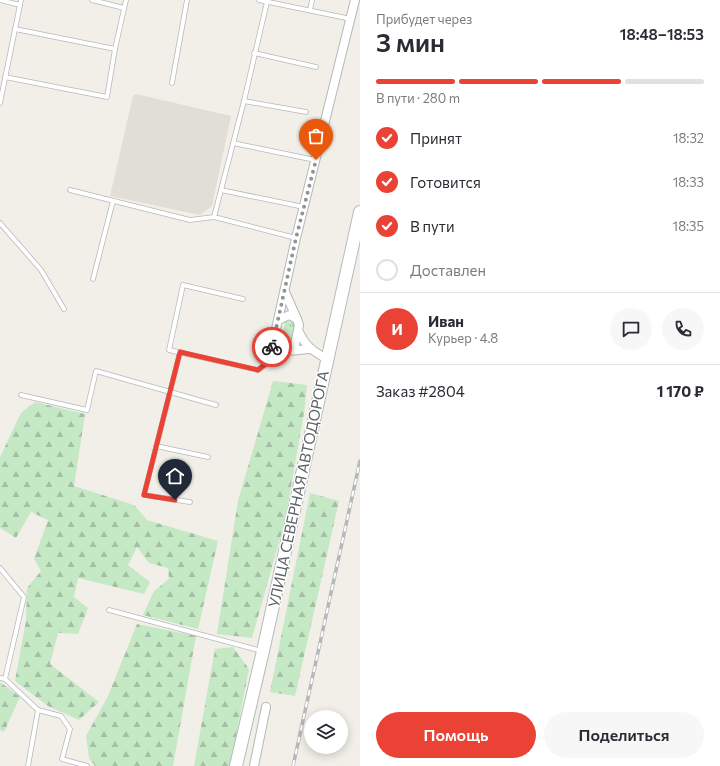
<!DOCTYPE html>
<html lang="ru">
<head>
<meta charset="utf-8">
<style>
	body { margin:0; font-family:Commissioner,sans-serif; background:#f7f7f7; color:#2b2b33; height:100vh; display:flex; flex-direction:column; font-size:15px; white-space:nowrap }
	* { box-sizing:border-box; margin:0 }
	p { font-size:13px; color:#7c7c81 }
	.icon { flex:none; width:22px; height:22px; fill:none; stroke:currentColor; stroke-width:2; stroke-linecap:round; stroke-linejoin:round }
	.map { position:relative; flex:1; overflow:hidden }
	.side { display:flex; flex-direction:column; background:#fff; width:360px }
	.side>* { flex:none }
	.buttons { position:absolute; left:304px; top:710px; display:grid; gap:8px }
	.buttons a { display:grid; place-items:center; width:44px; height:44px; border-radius:50%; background:#fff; box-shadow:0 2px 10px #0003; font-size:20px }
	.pin { position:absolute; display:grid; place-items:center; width:34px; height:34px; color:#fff; margin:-41px -17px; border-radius:50% 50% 50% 0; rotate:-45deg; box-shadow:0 0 4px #0007 }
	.pin .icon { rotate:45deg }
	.courier { position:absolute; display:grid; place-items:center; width:40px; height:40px; margin:-20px; border:3px solid #ea4335; border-radius:50%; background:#fff; color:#222; box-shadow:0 1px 5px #0007 }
	.overview em { font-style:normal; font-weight:600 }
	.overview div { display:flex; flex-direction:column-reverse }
	.overview { display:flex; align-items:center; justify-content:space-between; height:68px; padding:0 16px }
	h1 { font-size:26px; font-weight:600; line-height:30px }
	.bar { display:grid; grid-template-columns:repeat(4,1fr); gap:6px 4px; align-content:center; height:48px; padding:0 16px }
	.bar i { height:5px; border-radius:3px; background:#e1e1e2 }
	.bar .current { background:#ea4335 }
	.bar p { grid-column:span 4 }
	.line { display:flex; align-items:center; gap:10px; padding:0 16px; border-top:1px solid #e1e1e2 }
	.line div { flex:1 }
	.round { display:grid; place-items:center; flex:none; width:42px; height:42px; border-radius:21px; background:#f7f7f7 }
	ol { padding:0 16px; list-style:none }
	li { display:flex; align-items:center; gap:12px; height:44px }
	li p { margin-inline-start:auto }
	li .icon { padding:4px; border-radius:50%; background:#ea4335; color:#fff; stroke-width:4 }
	li:last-child { color:#7c7c81 }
	li i { width:22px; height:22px; border:2px solid #e1e1e2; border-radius:50% }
	.cta { display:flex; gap:8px; margin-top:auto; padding:8px 16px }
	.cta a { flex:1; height:46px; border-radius:24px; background:#ea4335; color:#fff; font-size:16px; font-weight:600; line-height:46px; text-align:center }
	.cta a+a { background:#f7f7f7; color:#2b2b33 }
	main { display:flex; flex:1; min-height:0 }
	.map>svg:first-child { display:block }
	.education { fill:#e1ded6 }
	.grass { fill:url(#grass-tufts) }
	.forest { fill:url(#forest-firs) }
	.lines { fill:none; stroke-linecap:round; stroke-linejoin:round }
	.service-casing { stroke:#b5b8bc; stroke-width:5.5 }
	.minor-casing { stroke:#b5b8bc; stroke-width:10 }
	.secondary-casing { stroke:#b6babf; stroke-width:14 }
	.service { stroke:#fff; stroke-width:4 }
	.minor { stroke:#fff; stroke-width:8 }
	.secondary { stroke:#fff; stroke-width:12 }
	.rail-casing { stroke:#b6b7b8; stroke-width:3.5 }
	.rail { stroke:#fff; stroke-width:2; stroke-dasharray:6; stroke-linecap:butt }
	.done { stroke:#929495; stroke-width:4; stroke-dasharray:0 7.2 }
	.route { stroke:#ea4335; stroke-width:5 }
	.labels { text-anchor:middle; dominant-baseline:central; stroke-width:3; stroke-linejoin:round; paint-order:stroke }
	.street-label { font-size:15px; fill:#5f6368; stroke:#fff }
</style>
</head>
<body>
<main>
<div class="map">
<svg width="360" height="766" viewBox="0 0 360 766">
	<defs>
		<pattern id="grass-tufts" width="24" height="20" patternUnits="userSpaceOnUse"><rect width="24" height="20" fill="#c5e8c5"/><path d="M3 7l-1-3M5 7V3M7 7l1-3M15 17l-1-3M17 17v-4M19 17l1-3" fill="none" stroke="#a3c0a4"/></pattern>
		<pattern id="forest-firs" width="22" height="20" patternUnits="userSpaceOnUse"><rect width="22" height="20" fill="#c5e8c5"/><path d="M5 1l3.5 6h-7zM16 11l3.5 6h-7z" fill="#a3c0a4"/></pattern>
	</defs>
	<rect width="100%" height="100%" fill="#f1efe8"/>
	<!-- education -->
	<polygon class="education" points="136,94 231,116 212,206 200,215 110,196 133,96"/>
	<!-- grass -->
	<path class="grass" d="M293,321L297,325L293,343L289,346C278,344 284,330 285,322Z"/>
	<!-- forest -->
	<g class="forest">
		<polygon points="273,381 307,385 304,413 285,521 252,638 217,634 238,501"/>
		<polygon points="35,402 85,414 74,486 134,505 147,520 218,541 198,629 143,615 154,591 169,579 168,568 149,563 137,547 128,565 150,582 144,594 78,578 74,597 88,608 78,634 58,633 50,664 99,702 79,720 48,706 15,681 26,620 27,588 41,571 34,559 48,520 31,512 16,538 0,528 0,457 21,413"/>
		<polygon points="310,493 339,501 295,696 270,692"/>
		<polygon points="137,624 196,636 173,766 95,766 89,758 86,736 108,696"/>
		<polygon points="233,647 249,669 230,766 194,766 215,649"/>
		<polygon points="0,682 20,697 4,732 0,730"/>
	</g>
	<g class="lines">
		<!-- service casing -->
		<g class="service-casing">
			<g id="service">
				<polyline points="0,0 20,5"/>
				<polyline points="92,0 124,8"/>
				<polyline points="259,0 351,19"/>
				<polyline points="267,2 244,101 214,217 296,238"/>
				<polyline points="310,10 312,0"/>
				<polyline points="15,29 115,49"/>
				<polyline points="254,53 316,67"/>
				<polyline points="5,77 107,97 115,49 126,0"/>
				<polyline points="172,83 187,0"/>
				<polyline points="244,101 306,112"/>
				<polyline points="0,103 21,0"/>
				<polyline points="233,143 315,160"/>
				<polyline points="70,190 190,220 214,217"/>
				<polyline points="221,190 304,207"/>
				<polyline points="0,223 41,270 64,309"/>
				<polyline points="93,279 113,201"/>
				<polyline points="243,299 183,285 169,350 258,370 286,351"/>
				<polyline points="180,352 144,495 190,502"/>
				<polyline points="269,361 274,338"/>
				<polyline points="21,395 87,410 96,371 216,405"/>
				<polyline points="156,446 208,457"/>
				<polyline points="0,568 24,597 5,679 0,678"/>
				<polyline points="109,610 262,651"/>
				<polyline points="5,679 38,710 28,766"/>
				<polyline points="38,710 61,716 70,729 62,759 87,766"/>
			</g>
		</g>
		<!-- minor casing -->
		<g class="minor-casing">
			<g id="minor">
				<polyline points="285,292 297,319"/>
				<polyline points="279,320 289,315 297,319 299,325 295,345 287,350"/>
				<path d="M299,332C306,347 313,351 327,359"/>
				<path d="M311,349C293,349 284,357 274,338L296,238L355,0"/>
				<polyline points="254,766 266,707"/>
			</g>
		</g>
		<!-- secondary casing -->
		<g class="secondary-casing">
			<polyline id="secondary" points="236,766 263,651 360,212"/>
		</g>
		<!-- service -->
		<use href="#service" class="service"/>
		<!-- minor -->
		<use href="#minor" class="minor"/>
		<!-- secondary -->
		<use href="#secondary" class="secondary"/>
		<!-- rail casing -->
		<g class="rail-casing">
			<polyline id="rail" points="293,766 360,461"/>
		</g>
		<!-- rail -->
		<use href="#rail" class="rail"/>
	</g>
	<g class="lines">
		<!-- done -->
		<polyline class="done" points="272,347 296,238 316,160"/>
		<!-- route -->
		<polyline class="route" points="175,500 144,495 180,352 258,370 269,361 272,347"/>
	</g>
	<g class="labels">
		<!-- street labels -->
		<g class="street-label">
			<text transform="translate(298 489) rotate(-78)">УЛИЦА СЕВЕРНАЯ АВТОДОРОГА</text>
		</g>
	</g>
</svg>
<div class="buttons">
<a><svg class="icon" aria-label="layers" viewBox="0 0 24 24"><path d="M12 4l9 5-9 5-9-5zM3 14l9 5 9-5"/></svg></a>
</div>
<div class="pin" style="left:316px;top:160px;background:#ea580c"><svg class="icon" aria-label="bag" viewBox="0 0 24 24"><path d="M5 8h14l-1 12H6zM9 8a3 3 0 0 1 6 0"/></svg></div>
<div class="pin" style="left:175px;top:500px;background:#1f2937"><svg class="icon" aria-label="home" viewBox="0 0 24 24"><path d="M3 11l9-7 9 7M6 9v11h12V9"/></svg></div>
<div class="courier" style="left:272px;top:347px"><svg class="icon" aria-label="bike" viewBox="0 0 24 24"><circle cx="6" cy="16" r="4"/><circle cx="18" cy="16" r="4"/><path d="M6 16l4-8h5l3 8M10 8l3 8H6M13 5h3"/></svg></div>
</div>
<section class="side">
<div class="overview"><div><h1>3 мин</h1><p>Прибудет через</p></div><em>18:48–18:53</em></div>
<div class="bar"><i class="current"></i><i class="current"></i><i class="current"></i><i></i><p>В пути · 280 m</p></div>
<ol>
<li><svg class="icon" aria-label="check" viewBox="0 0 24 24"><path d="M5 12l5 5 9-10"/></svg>Принят<p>18:32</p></li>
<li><svg class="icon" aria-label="check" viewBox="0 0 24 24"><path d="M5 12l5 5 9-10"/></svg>Готовится<p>18:33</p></li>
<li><svg class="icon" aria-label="check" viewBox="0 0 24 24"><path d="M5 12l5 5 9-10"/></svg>В пути<p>18:35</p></li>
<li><i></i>Доставлен</li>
</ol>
<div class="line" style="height:72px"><b class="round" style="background:#ea4335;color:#fff">И</b><div><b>Иван</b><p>Курьер · 4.8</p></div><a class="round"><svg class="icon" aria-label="chat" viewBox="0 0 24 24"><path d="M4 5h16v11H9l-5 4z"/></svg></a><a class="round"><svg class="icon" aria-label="phone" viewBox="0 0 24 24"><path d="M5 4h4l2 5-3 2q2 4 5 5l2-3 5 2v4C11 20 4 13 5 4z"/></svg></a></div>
<div class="line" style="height:52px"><div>Заказ #2804</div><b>1 170 ₽</b></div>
<div class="cta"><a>Помощь</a><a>Поделиться</a></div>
</section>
</main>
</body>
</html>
